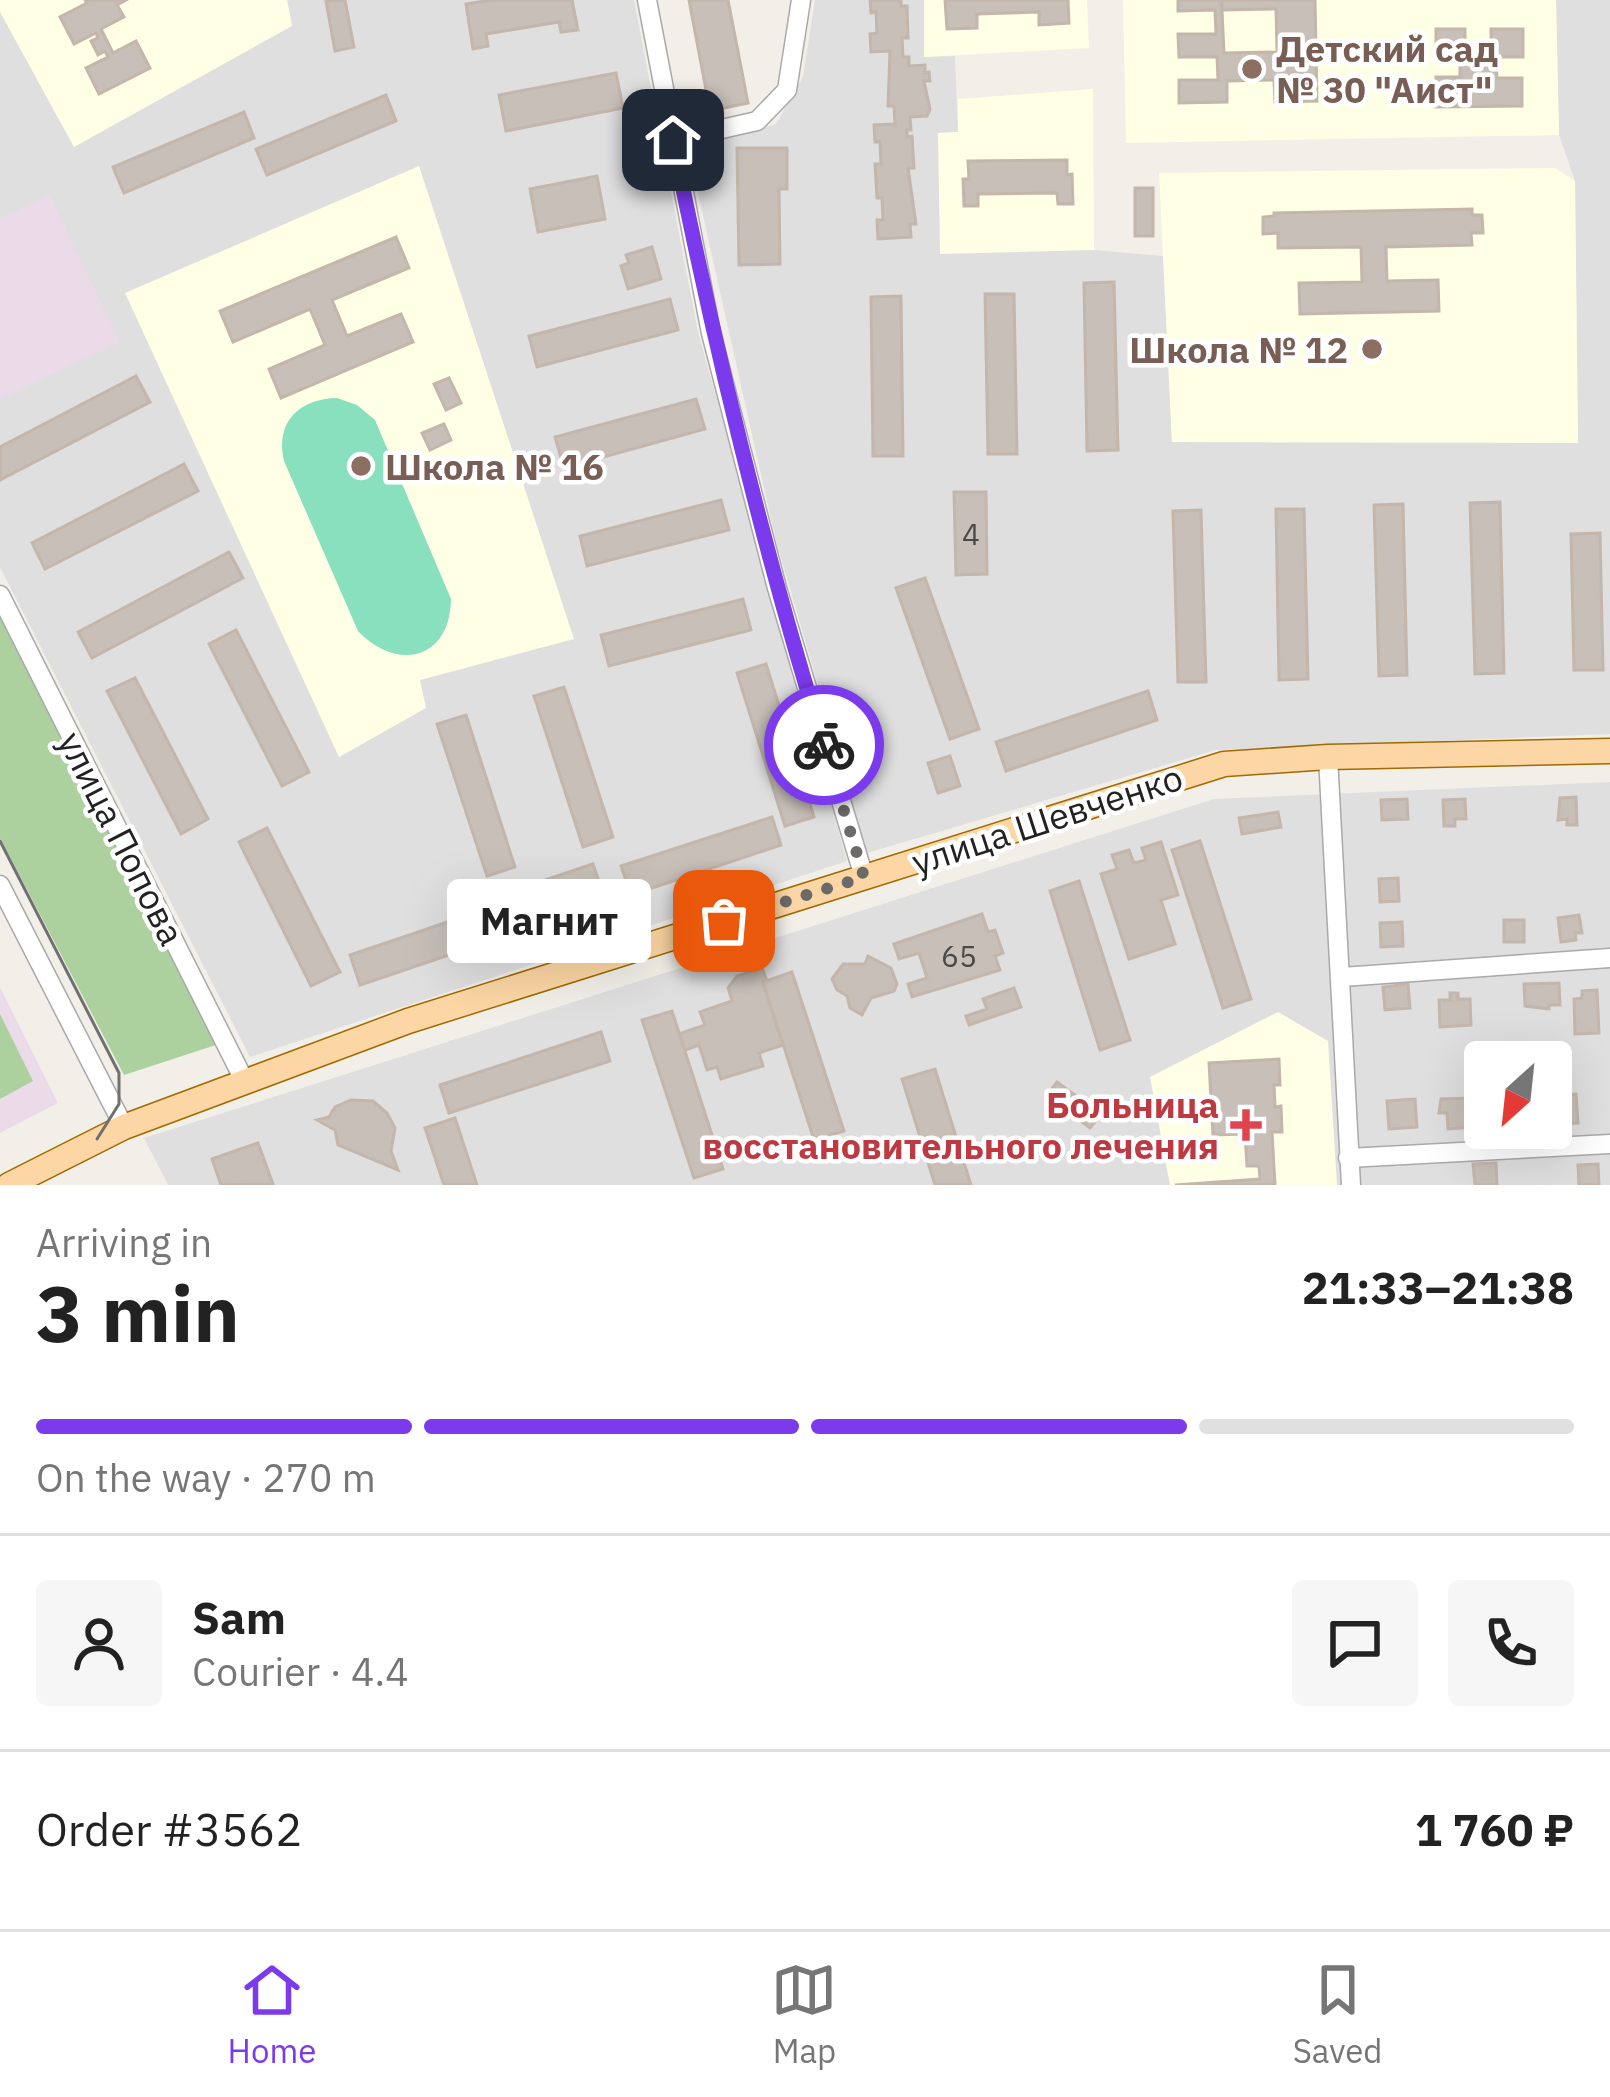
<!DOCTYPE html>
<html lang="en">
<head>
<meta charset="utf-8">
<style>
	body { margin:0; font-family:"IBM Plex Sans",sans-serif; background:#f6f6f6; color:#222; height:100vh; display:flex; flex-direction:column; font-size:45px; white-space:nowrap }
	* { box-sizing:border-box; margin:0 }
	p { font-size:39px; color:#767676 }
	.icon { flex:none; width:66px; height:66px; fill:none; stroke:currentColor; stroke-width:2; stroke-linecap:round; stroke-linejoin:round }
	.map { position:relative; height:1185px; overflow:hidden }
	.details { display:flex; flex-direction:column; background:#fff; flex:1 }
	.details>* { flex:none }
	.needle { width:78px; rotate:207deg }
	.buttons { position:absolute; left:1464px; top:1041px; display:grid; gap:24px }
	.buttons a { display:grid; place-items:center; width:108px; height:108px; border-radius:12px; background:#fff; box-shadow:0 12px 48px #0002; font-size:60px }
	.pin { position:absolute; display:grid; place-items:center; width:102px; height:102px; color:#fff; margin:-51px; border-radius:24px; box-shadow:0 6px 18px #0006 }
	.courier { position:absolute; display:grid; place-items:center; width:120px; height:120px; margin:-60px; border:9px solid #7c3aed; border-radius:50%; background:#fff; color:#222; box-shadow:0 3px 15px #0007 }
	.bubble { position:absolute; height:84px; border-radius:12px; background:#fff; box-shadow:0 12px 48px #0002; font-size:39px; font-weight:700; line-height:84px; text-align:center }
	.headline em { font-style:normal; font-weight:700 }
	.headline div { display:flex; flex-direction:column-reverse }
	.headline { display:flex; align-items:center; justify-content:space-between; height:204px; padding:0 36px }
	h1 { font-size:78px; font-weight:700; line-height:90px }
	.bar { display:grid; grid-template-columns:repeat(4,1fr); gap:18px 12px; align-content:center; height:144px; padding:0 36px }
	.bar i { height:15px; border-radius:9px; background:#e0e0e0 }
	.bar .current { background:#7c3aed }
	.bar p { grid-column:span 4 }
	.line { display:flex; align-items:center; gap:30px; padding:0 36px; border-top:3px solid #e0e0e0 }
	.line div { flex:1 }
	.round { display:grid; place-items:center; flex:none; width:126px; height:126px; border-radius:12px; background:#f6f6f6 }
	.tab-bar { display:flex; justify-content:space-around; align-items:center; height:168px; border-top:3px solid #e0e0e0; background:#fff; font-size:33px; color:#767676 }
	.tab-bar a { display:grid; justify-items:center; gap:6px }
	.tab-bar .current { color:#7c3aed }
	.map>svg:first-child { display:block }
	.residential { fill:#e0dfdf; fill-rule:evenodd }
	.industrial { fill:#ebdbe8 }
	.education { fill:#ffffe5 }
	.forest { fill:#add19e }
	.pitch { fill:#88e0be }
	.building { fill:#c7bfb8; stroke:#c4b6ab; stroke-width:3; fill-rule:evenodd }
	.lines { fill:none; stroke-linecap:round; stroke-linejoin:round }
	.minor-casing { stroke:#a9a9a9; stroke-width:21 }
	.major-casing { stroke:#a06b00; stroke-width:27 }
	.minor { stroke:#fff; stroke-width:18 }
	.major { stroke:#fcd6a4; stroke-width:24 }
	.tram { stroke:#707070; stroke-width:3 }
	.done { stroke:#6b6a68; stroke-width:12; stroke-dasharray:0 21.6 }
	.route { stroke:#7c3aed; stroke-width:15 }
	.education-dot { fill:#8d6e63; stroke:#fff; stroke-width:4.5 }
	.health-dot { fill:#e0444e; stroke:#fff; stroke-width:4.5 }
	.labels { text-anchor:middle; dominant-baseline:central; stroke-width:9; stroke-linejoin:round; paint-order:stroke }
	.number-label { font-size:30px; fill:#4b4948 }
	.education-label { font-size:36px; font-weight:bold; fill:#785e54; stroke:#fff; text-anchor:start }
	.street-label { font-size:36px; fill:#222; stroke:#fff }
	.health-label { font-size:36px; font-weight:bold; fill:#be3a42; stroke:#fff; text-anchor:end }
</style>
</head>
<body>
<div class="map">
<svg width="1610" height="1185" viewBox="0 0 1610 1185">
	<rect width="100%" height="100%" fill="#f2efe9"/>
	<!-- residential -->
	<g class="residential">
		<polygon points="0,0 634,0 698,332 847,861 250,1057 0,567"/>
		<polygon points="815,0 924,0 925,57 955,56 958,132 939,133 1094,250 1163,256 1172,442 1578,443 1575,181 1559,135 1556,0 1610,0 1610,734 1216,750 867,853 775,537 688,149 776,124 803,77"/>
		<path d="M1610,782V1185H168L144,1138L1214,799ZM1485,1062H1551V1128H1485Z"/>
	</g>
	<!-- industrial -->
	<g class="industrial">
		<polygon points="49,195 120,342 0,399 0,219"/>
		<polygon points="0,987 58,1103 0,1133"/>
	</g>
	<!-- education -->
	<g class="education">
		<polygon points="0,0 287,0 292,26 74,147 0,12"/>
		<polygon points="924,0 1087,0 1089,48 924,57"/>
		<polygon points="1123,0 1556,0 1559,135 1126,143"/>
		<polygon points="1093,89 1094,250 940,254 938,133 958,132 958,99"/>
		<polygon points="419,166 574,639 420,680 426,708 339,757 125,293"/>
		<polygon points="1555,168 1575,181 1578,443 1172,442 1159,173"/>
		<polygon points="1278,1012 1328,1041 1337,1185 1170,1185 1150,1077"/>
	</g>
	<!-- forest -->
	<g class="forest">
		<polygon points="0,600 222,1043 124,1075 0,838"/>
		<polygon points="0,1014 33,1081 0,1099"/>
	</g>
	<!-- pitch -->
	<path class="pitch" d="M337,398L357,405L375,420L451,599C450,660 397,672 358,631L284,461C275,423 298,399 337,398Z"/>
	<!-- building -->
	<g class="building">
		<polygon points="85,0 126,0 117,5 124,17 101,29 113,53 136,41 150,68 99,94 86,68 108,57 105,51 98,55 91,41 98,38 96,33 74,44 60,17 87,3"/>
		<polygon points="345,0 354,47 335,51 326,1"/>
		<polygon points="491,0 572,0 578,30 561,32 559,22 486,34 488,46 473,49 466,4"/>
		<polygon points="689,0 728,0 748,103 710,111"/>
		<polygon points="870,0 901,0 901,6 907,6 908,38 902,38 903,57 909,57 909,66 925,65 925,73 929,72 930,81 924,81 930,109 927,116 910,117 911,130 907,130 907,137 912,136 914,168 908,168 916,224 910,224 911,237 878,239 877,220 883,220 882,198 877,198 875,164 881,164 880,142 875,142 874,125 895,124 894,106 888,106 890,51 871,52 870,34 877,33 876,12 871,13"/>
		<polygon points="945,0 1068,0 1069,23 1039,25 1039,12 977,14 977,28 947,29"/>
		<path d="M1178,0H1221L1222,10L1221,0H1315L1317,101L1275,102L1274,80L1227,81V102L1179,103V80H1218L1217,57H1179L1178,34H1216L1215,10L1178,11ZM1276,9L1277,52L1224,53L1222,10Z"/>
		<polygon points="1436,29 1465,29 1465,49 1491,48 1491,29 1523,29 1523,57 1496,57 1497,78 1522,78 1522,106 1436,107 1436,77 1460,77 1460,58 1436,58"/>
		<polygon points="616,73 623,108 506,131 499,95"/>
		<polygon points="386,95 396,121 267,175 256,149"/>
		<polygon points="244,112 254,138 124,193 113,167"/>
		<polygon points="737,148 787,148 787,189 779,189 780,264 739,265"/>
		<polygon points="1067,160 1067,175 1072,174 1073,204 1058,204 1057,193 978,194 978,206 964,206 963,179 969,179 968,161"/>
		<polygon points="597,176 605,219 538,232 530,189"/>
		<rect x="1135" y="188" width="18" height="48"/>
		<polygon points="1472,209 1472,215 1482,215 1483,233 1471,233 1472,245 1386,247 1387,281 1438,280 1439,311 1300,314 1299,283 1362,282 1361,247 1278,248 1278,233 1263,234 1263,217 1274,216 1274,213"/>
		<polygon points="396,237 409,268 332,300 347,336 401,314 413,342 281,398 269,369 325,345 310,309 233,342 220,311"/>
		<polygon points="652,247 661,279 628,289 621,266 629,263 626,255"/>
		<polygon points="1114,282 1118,450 1087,451 1084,283"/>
		<polygon points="985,294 1014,294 1017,454 988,454"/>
		<polygon points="901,296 903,456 873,456 871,297"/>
		<polygon points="670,299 678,330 537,367 529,336"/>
		<polygon points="136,376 150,402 0,480 0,447"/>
		<polygon points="449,378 461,403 446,410 434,384"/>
		<polygon points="696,399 705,429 564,468 555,437"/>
		<polygon points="444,424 451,440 430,450 422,433"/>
		<polygon points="184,464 198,491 45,569 32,543"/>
		<polygon points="954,492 986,492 987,574 956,575"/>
		<polygon points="721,500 729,530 587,566 580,536"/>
		<polygon points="1500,502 1504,673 1475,674 1470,503"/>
		<polygon points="1403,504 1407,675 1379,676 1374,505"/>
		<polygon points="1276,509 1304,509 1308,679 1279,680"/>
		<polygon points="1201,510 1206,682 1178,682 1173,511"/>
		<polygon points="1600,533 1603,670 1574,670 1571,534"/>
		<polygon points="229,552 243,578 92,658 78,632"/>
		<polygon points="925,578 979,729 950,739 896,588"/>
		<polygon points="743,599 751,630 609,666 601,635"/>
		<polygon points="236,630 309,772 282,786 209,644"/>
		<polygon points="766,664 814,817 785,826 737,673"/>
		<polygon points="135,678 208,819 181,834 107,691"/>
		<polygon points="564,687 613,837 583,847 534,696"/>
		<polygon points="1148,691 1157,720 1006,771 996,742"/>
		<polygon points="466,715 515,867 487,876 437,724"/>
		<polygon points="950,756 960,786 938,793 928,763"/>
		<polygon points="1576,797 1577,825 1567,825 1567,819 1558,820 1560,798"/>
		<polygon points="1407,799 1408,819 1382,820 1381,800"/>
		<polygon points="1465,799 1466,819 1455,819 1455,826 1444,826 1443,800"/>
		<polygon points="1278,812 1281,827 1242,834 1239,818"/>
		<polygon points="772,817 781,845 631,895 621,866"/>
		<polygon points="267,828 340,972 311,986 239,842"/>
		<polygon points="1200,841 1251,999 1223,1008 1172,850"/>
		<polygon points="1161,842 1178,895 1161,900 1175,944 1129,959 1101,874 1117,869 1112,855 1129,850 1134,863 1146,860 1142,848"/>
		<polygon points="593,864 607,905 535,930 521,888"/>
		<polygon points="1398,878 1399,901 1380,902 1379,879"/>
		<polygon points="1079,881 1130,1040 1100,1050 1050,891"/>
		<polygon points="501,904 511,934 360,985 350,955"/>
		<polygon points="982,914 988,932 995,930 1003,953 995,956 1000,970 912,997 908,984 927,978 919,953 899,959 894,944"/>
		<polygon points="1579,915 1582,933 1575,933 1576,940 1561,942 1558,918"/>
		<rect x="1504" y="920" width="20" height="22"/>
		<polygon points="1402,922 1403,946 1381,947 1380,923"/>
		<polygon points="868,956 891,968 897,984 894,991 871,998 862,1015 850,1008 847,996 837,990 832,979 843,964 865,964"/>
		<polygon points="762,968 767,981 763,982 783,1045 759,1053 763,1066 721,1079 717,1067 707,1070 699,1045 685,1050 679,1034 705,1025 700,1012 732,1001 728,988 737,976"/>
		<polygon points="792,972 844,1131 814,1140 763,982"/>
		<polygon points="1559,983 1560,1005 1549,1005 1549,1009 1525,1006 1524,984"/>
		<polygon points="1408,984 1410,1008 1385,1010 1383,987"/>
		<polygon points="1014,988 1021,1007 969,1025 966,1016 987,1009 983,999"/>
		<polygon points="1597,990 1599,1033 1575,1034 1574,999 1582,998 1582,991"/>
		<polygon points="1450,993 1458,993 1458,999 1470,999 1471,1025 1440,1027 1439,1000 1450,1000"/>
		<polygon points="672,1011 723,1169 694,1178 642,1020"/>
		<polygon points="601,1032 610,1061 449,1113 440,1085"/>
		<polygon points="1279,1059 1280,1085 1274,1085 1275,1107 1281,1106 1282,1132 1272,1132 1275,1185 1175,1185 1260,1179 1259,1166 1247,1166 1245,1134 1213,1135 1209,1063"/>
		<polygon points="935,1069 971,1185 935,1185 902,1079"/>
		<polygon points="1057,1082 1101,1114 1090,1128 1046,1096"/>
		<polygon points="1576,1094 1578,1123 1558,1124 1558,1129 1547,1130 1551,1128 1551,1096"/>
		<polygon points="1471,1098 1473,1127 1448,1129 1447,1113 1439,1113 1441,1099"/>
		<polygon points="1415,1099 1417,1127 1389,1129 1387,1101"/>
		<polygon points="351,1100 373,1101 387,1113 395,1128 391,1151 398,1170 338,1145 335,1130 317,1120 329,1117 335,1107"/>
		<polygon points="455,1118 477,1185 444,1185 425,1128"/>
		<polygon points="258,1143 273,1184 221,1185 212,1159"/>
		<polygon points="1496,1163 1497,1185 1475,1185 1473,1164"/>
		<polygon points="1598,1164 1599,1185 1579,1185 1578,1165"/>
	</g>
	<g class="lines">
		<!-- minor casing -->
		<g class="minor-casing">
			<g id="minor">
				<polyline points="647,0 711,333 777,588 864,877"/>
				<polyline points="673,140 757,121 787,90 801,0"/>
				<polyline points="0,595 245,1082"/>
				<polyline points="1328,757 1351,1185"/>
				<polyline points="0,885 124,1127"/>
				<polyline points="1342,977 1610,958"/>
				<polyline points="1348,1158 1610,1144"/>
			</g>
		</g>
		<!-- major casing -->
		<g class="major-casing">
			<polyline id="major" points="9,1185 124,1127 408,1021 1224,764 1328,757 1610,751"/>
		</g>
		<!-- minor -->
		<use href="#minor" class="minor"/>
		<!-- major -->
		<use href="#major" class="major"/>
		<!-- tram -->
		<polyline class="tram" points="0,841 119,1073 119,1104 97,1139"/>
	</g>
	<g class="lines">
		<!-- done -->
		<polyline class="done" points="724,921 864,877 824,745"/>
		<!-- route -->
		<path class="route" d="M673,140C714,344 762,546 824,745"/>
	</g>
	<!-- markers -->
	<g class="education-dot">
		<circle cx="1252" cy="69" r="12"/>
		<circle cx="1372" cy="349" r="12"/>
		<circle cx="361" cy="466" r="12"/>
	</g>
	<path class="health-dot" d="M1240 1107h12v12h12v12h-12v12h-12v-12h-12v-12h12z"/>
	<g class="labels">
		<!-- number labels -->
		<g class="number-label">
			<text x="971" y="533">4</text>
			<text x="959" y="955">65</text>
		</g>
		<!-- education labels -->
		<g class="education-label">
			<text x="1276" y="48">Детский сад<tspan x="1276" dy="41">№ 30 "Аист"</tspan></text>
			<text x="1348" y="349" text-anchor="end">Школа № 12</text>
			<text x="385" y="466">Школа № 16</text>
		</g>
		<!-- street labels -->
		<g class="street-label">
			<text transform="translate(1047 819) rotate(-18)">улица Шевченко</text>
			<text transform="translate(122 838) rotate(63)">улица Попова</text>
		</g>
		<!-- health labels -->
		<g class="health-label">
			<text x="1219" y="1104">Больница<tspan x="1219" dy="41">восстановительного лечения</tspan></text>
		</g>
	</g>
</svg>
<div class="buttons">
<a><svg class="needle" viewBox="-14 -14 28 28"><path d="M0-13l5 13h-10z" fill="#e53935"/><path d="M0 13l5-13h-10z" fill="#767676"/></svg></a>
</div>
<div class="pin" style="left:724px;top:921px;background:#ea580c"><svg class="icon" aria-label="bag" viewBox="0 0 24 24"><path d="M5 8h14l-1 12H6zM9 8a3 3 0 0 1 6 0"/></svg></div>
<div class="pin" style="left:673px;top:140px;background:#1f2937"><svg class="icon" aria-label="home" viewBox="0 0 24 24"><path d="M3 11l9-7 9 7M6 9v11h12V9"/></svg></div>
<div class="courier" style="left:824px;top:745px"><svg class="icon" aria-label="bike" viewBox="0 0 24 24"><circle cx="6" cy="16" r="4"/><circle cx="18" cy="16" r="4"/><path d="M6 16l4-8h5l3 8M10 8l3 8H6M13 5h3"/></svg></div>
<div class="bubble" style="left:447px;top:879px;width:204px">Магнит</div>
</div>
<section class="details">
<div class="headline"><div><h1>3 min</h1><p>Arriving in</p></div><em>21:33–21:38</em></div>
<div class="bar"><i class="current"></i><i class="current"></i><i class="current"></i><i></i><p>On the way · 270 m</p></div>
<div class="line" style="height:216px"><a class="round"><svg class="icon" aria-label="person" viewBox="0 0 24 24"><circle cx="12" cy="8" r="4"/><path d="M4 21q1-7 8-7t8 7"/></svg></a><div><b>Sam</b><p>Courier · 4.4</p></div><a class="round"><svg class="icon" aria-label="chat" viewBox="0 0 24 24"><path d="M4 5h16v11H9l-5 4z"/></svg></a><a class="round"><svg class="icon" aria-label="phone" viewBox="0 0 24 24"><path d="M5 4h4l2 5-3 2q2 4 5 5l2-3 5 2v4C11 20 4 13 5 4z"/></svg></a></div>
<div class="line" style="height:156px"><div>Order #3562</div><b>1 760 ₽</b></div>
</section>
<nav class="tab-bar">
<a class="current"><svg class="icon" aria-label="home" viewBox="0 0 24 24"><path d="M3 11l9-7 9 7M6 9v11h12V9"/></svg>Home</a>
<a><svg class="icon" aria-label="map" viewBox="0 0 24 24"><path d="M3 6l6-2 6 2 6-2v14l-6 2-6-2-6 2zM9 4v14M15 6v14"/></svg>Map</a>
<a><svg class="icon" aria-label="saved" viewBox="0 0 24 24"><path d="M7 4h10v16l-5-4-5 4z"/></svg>Saved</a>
</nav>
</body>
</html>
